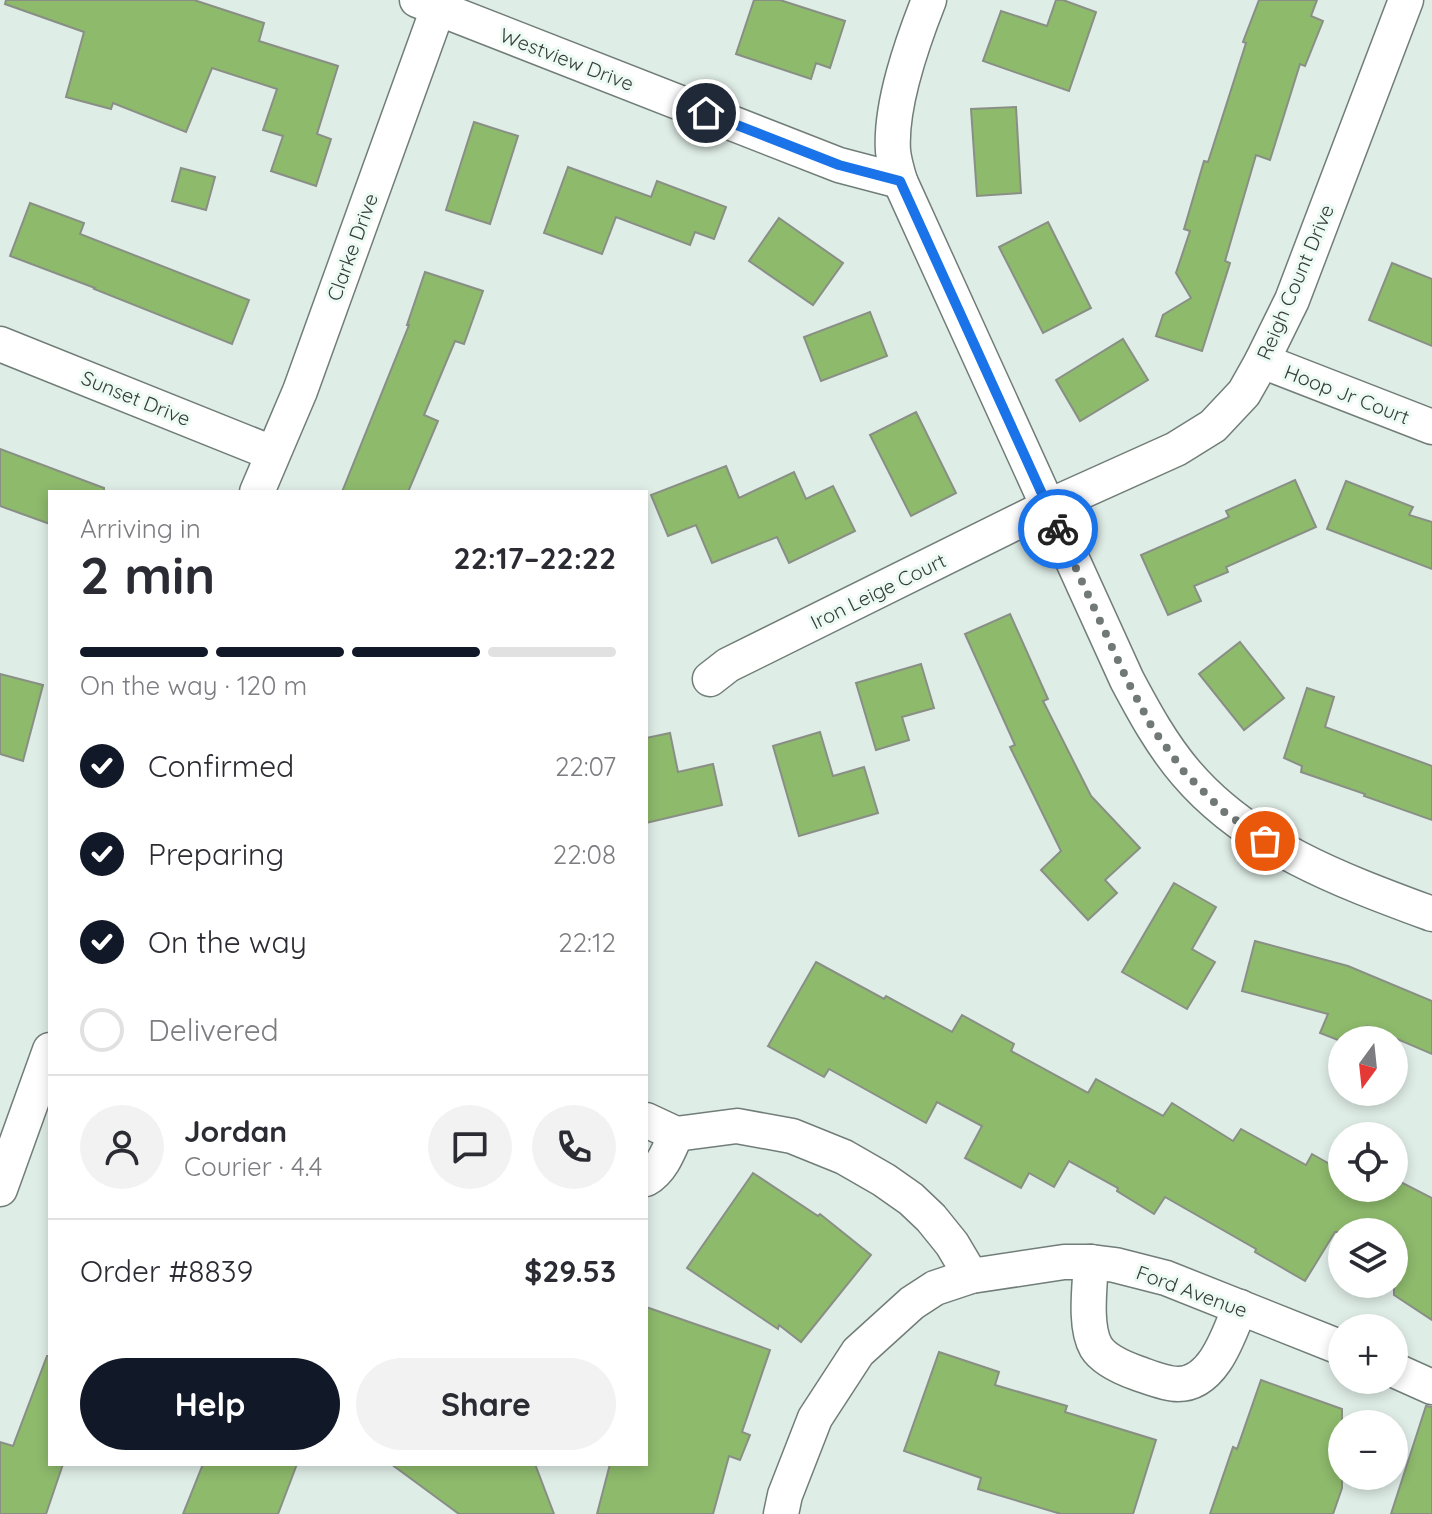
<!DOCTYPE html>
<html lang="en">
<head>
<meta charset="utf-8">
<style>
	body { margin:0; font-family:Quicksand,sans-serif; background:#f2f2f3; color:#2b2b33; height:100vh; display:flex; flex-direction:column; font-size:30px; white-space:nowrap }
	* { box-sizing:border-box; margin:0 }
	p { font-size:26px; color:#7c7c81 }
	.icon { flex:none; width:44px; height:44px; fill:none; stroke:currentColor; stroke-width:2; stroke-linecap:round; stroke-linejoin:round }
	.map { position:relative; flex:1; overflow:hidden }
	.panel { position:absolute; left:48px; top:490px; width:600px; height:976px; display:flex; flex-direction:column; background:#fff; border-radius:0px; box-shadow:0 4px 12px #0003 }
	.panel>* { flex:none }
	.needle { width:52px; rotate:195deg }
	.buttons { position:absolute; left:1328px; top:1026px; display:grid; gap:16px }
	.buttons a { display:grid; place-items:center; width:80px; height:80px; border-radius:50%; background:#fff; box-shadow:0 4px 12px #0003; font-size:40px }
	.pin { position:absolute; display:grid; place-items:center; width:68px; height:68px; color:#fff; margin:-34px; border:4px solid #fff; border-radius:50%; box-shadow:0 2px 8px #0007 }
	.courier { position:absolute; display:grid; place-items:center; width:80px; height:80px; margin:-40px; border:6px solid #1a73e8; border-radius:50%; background:#fff; color:#222; box-shadow:0 2px 10px #0007 }
	.head em { font-style:normal; font-weight:800 }
	.head div { display:flex; flex-direction:column-reverse }
	.head { display:flex; align-items:center; justify-content:space-between; height:136px; padding:0 32px }
	h1 { font-size:52px; font-weight:800; line-height:60px }
	.bar { display:grid; grid-template-columns:repeat(4,1fr); gap:12px 8px; align-content:center; height:96px; padding:0 32px }
	.bar i { height:10px; border-radius:6px; background:#e1e1e2 }
	.bar .selected { background:#111827 }
	.bar p { grid-column:span 4 }
	.line { display:flex; align-items:center; gap:20px; padding:0 32px; border-top:2px solid #e1e1e2 }
	.line div { flex:1 }
	.round { display:grid; place-items:center; flex:none; width:84px; height:84px; border-radius:42px; background:#f2f2f3 }
	ol { padding:0 32px; list-style:none }
	li { display:flex; align-items:center; gap:24px; height:88px }
	li p { margin-inline-start:auto }
	li .icon { padding:8px; border-radius:50%; background:#111827; color:#fff; stroke-width:4 }
	li:last-child { color:#7c7c81 }
	li i { width:44px; height:44px; border:4px solid #e1e1e2; border-radius:50% }
	.cta { display:flex; gap:16px; margin-top:auto; padding:16px 32px }
	.cta a { flex:1; height:92px; border-radius:48px; background:#111827; color:#fff; font-size:32px; font-weight:800; line-height:92px; text-align:center }
	.cta a+a { background:#f2f2f3; color:#2b2b33 }
	.map>svg:first-child { display:block }
	.building { fill:#8eba6c; stroke:#898f85; stroke-width:2 }
	.lines { fill:none; stroke-linecap:round; stroke-linejoin:round }
	.street-casing { stroke:#717d78; stroke-width:37 }
	.street { stroke:#fff; stroke-width:34 }
	.done { stroke:#717976; stroke-width:8; stroke-dasharray:0 14.4 }
	.route { stroke:#1a73e8; stroke-width:10 }
	.labels { text-anchor:middle; dominant-baseline:central; stroke-width:6; stroke-linejoin:round; paint-order:stroke }
	.street-label { font-size:20px; fill:#363b39; stroke:#ecfaf4 }
</style>
</head>
<body>
<div class="map">
<svg width="1432" height="1514" viewBox="0 0 1432 1514">
	<rect width="100%" height="100%" fill="#dfede7"/>
	<!-- building -->
	<g class="building">
		<polygon points="6,0 194,0 264,23 259,41 338,66 317,134 331,139 316,186 271,171 283,136 263,130 277,89 212,68 186,132 113,103 111,109 66,97 84,32 5,4"/>
		<polygon points="754,0 780,0 845,21 830,68 816,63 811,79 736,54"/>
		<polygon points="1056,0 1063,0 1096,12 1069,91 983,61 1001,11 1047,26"/>
		<polygon points="1259,0 1317,0 1311,16 1323,21 1305,66 1300,64 1270,160 1256,155 1225,261 1230,263 1202,351 1156,336 1163,315 1191,298 1176,273 1190,231 1184,229 1204,161 1208,162 1246,43 1243,42"/>
		<polygon points="1016,107 1021,193 977,196 971,109"/>
		<polygon points="474,122 518,136 490,224 446,210"/>
		<polygon points="568,167 651,197 657,181 726,207 714,239 695,232 690,245 616,217 602,254 544,233"/>
		<polygon points="181,168 215,177 206,210 172,201"/>
		<polygon points="30,203 84,223 80,234 249,300 232,344 94,289 95,288 10,256"/>
		<polygon points="779,218 843,263 813,305 749,261"/>
		<polygon points="1048,222 1091,308 1043,333 999,247"/>
		<polygon points="1392,263 1432,279 1432,346 1369,320"/>
		<polygon points="425,272 483,291 464,344 455,341 424,415 438,421 408,492 342,492 409,325 407,325"/>
		<polygon points="870,312 887,356 821,381 804,337"/>
		<polygon points="1123,339 1148,380 1080,421 1056,380"/>
		<polygon points="916,412 956,493 911,516 870,435"/>
		<polygon points="0,449 104,488 104,492 50,492 50,524 0,506"/>
		<polygon points="726,466 739,498 794,472 806,499 833,486 855,531 789,563 777,537 712,563 696,525 668,536 651,495"/>
		<polygon points="1295,480 1316,527 1226,567 1228,572 1194,586 1201,601 1168,615 1141,555 1229,517 1226,511"/>
		<polygon points="1346,481 1413,507 1409,515 1432,522 1432,569 1327,529"/>
		<polygon points="1010,614 1048,699 1043,701 1091,796 1140,848 1105,880 1117,893 1088,920 1041,870 1061,851 1010,747 1015,745 965,634"/>
		<polygon points="1240,642 1284,698 1244,730 1199,674"/>
		<polygon points="921,664 934,708 902,717 909,740 876,750 856,683"/>
		<polygon points="0,674 43,685 23,761 0,754"/>
		<polygon points="1307,688 1334,697 1325,727 1432,766 1432,820 1364,796 1365,794 1301,772 1302,766 1284,758"/>
		<polygon points="820,732 833,776 864,767 878,813 799,836 773,746"/>
		<polygon points="670,733 678,772 713,764 722,805 646,823 646,738"/>
		<polygon points="1174,883 1216,907 1192,949 1215,962 1187,1009 1122,972"/>
		<polygon points="1255,941 1348,966 1432,1001 1432,1054 1367,1026 1361,1040 1338,1040 1320,1033 1328,1014 1242,991"/>
		<polygon points="816,962 884,999 886,996 952,1032 962,1015 1014,1044 1011,1051 1088,1093 1096,1079 1163,1116 1172,1103 1233,1141 1241,1129 1306,1165 1312,1154 1342,1171 1342,1188 1394,1188 1395,1179 1432,1198 1432,1320 1394,1295 1394,1232 1335,1232 1305,1281 1255,1252 1256,1249 1165,1197 1154,1214 1117,1191 1118,1188 1069,1161 1054,1187 1029,1173 1021,1188 965,1158 982,1126 937,1102 926,1123 829,1069 824,1077 768,1046"/>
		<polygon points="753,1173 818,1216 820,1214 871,1255 801,1342 779,1325 778,1329 687,1268"/>
		<polygon points="646,1307 770,1350 742,1432 750,1435 740,1460 729,1456 713,1514 597,1514 610,1464 646,1464"/>
		<polygon points="939,1352 999,1372 995,1385 1067,1406 1065,1412 1156,1440 1133,1514 1061,1514 978,1489 981,1478 904,1451"/>
		<polygon points="47,1356 50,1356 50,1464 63,1464 46,1514 0,1514 0,1442 13,1446"/>
		<polygon points="1261,1380 1342,1409 1342,1488 1333,1514 1210,1514 1233,1447 1237,1449"/>
		<polygon points="1426,1406 1432,1407 1432,1514 1391,1514"/>
		<polygon points="203,1464 297,1464 278,1514 183,1514"/>
		<polygon points="391,1464 535,1464 554,1514 459,1514"/>
	</g>
	<g class="lines">
		<!-- street casing -->
		<g class="street-casing">
			<g id="street">
				<polyline points="417,0 839,165 900,181"/>
				<path d="M929,0C912,43 890,105 893,151C894,161 897,171 900,181L1127,680C1144,712 1162,745 1186,773C1249,847 1343,881 1432,914"/>
				<polyline points="0,344 272,453"/>
				<polyline points="1262,361 1432,427"/>
				<polyline points="257,492 300,391 441,0"/>
				<polyline points="710,679 728,665 1047,507 1176,449 1213,426 1244,393 1262,361 1292,300 1406,0"/>
				<polyline points="646,1120 676,1134 737,1126 792,1136 844,1157 884,1180 911,1199 931,1218 952,1244 971,1276"/>
				<path d="M646,1179C662,1170 669,1150 676,1134"/>
				<polyline points="0,1189 50,1050"/>
				<path d="M1091,1262C1090,1285 1084,1326 1096,1347C1104,1360 1123,1368 1137,1373C1149,1377 1165,1384 1178,1384C1214,1384 1229,1334 1240,1307"/>
				<polyline points="1394,1370 1432,1387"/>
				<polyline points="781,1514 785,1495 815,1418 858,1352 912,1303 935,1288 971,1276 1064,1262 1091,1262 1115,1265 1166,1278 1342,1348"/>
			</g>
		</g>
		<!-- street -->
		<use href="#street" class="street"/>
	</g>
	<g class="lines">
		<!-- done -->
		<polyline class="done" points="1058,529 1127,680 1153,729 1185,773 1223,811 1265,841"/>
		<!-- route -->
		<polyline class="route" points="706,113 839,165 900,181 1058,529"/>
	</g>
	<g class="labels">
		<!-- street labels -->
		<g class="street-label">
			<text transform="translate(567 59) rotate(21)">Westview Drive</text>
			<text transform="translate(352 247) rotate(-70)">Clarke Drive</text>
			<text transform="translate(1295 282) rotate(-67)">Reigh Count Drive</text>
			<text transform="translate(1347 394) rotate(21)">Hoop Jr Court</text>
			<text transform="translate(136 398) rotate(22)">Sunset Drive</text>
			<text transform="translate(878 591) rotate(-26)">Iron Leige Court</text>
			<text transform="translate(1192 1291) rotate(20)">Ford Avenue</text>
		</g>
	</g>
</svg>
<div class="buttons">
<a><svg class="needle" viewBox="-14 -14 28 28"><path d="M0-13l5 13h-10z" fill="#e53935"/><path d="M0 13l5-13h-10z" fill="#7c7c81"/></svg></a>
<a><svg class="icon" aria-label="locate" viewBox="0 0 24 24"><circle cx="12" cy="12" r="6"/><path d="M12 2v4M12 18v4M2 12h4M18 12h4"/></svg></a>
<a><svg class="icon" aria-label="layers" viewBox="0 0 24 24"><path d="M12 4l9 5-9 5-9-5zM3 14l9 5 9-5"/></svg></a>
<a>+</a>
<a>−</a>
</div>
<div class="pin" style="left:1265px;top:841px;background:#ea580c"><svg class="icon" aria-label="bag" viewBox="0 0 24 24"><path d="M5 8h14l-1 12H6zM9 8a3 3 0 0 1 6 0"/></svg></div>
<div class="pin" style="left:706px;top:113px;background:#1f2937"><svg class="icon" aria-label="home" viewBox="0 0 24 24"><path d="M3 11l9-7 9 7M6 9v11h12V9"/></svg></div>
<div class="courier" style="left:1058px;top:529px"><svg class="icon" aria-label="bike" viewBox="0 0 24 24"><circle cx="6" cy="16" r="4"/><circle cx="18" cy="16" r="4"/><path d="M6 16l4-8h5l3 8M10 8l3 8H6M13 5h3"/></svg></div>
<section class="panel">
<div class="head"><div><h1>2 min</h1><p>Arriving in</p></div><em>22:17–22:22</em></div>
<div class="bar"><i class="selected"></i><i class="selected"></i><i class="selected"></i><i></i><p>On the way · 120 m</p></div>
<ol>
<li><svg class="icon" aria-label="check" viewBox="0 0 24 24"><path d="M5 12l5 5 9-10"/></svg>Confirmed<p>22:07</p></li>
<li><svg class="icon" aria-label="check" viewBox="0 0 24 24"><path d="M5 12l5 5 9-10"/></svg>Preparing<p>22:08</p></li>
<li><svg class="icon" aria-label="check" viewBox="0 0 24 24"><path d="M5 12l5 5 9-10"/></svg>On the way<p>22:12</p></li>
<li><i></i>Delivered</li>
</ol>
<div class="line" style="height:144px"><a class="round"><svg class="icon" aria-label="person" viewBox="0 0 24 24"><circle cx="12" cy="8" r="4"/><path d="M4 21q1-7 8-7t8 7"/></svg></a><div><b>Jordan</b><p>Courier · 4.4</p></div><a class="round"><svg class="icon" aria-label="chat" viewBox="0 0 24 24"><path d="M4 5h16v11H9l-5 4z"/></svg></a><a class="round"><svg class="icon" aria-label="phone" viewBox="0 0 24 24"><path d="M5 4h4l2 5-3 2q2 4 5 5l2-3 5 2v4C11 20 4 13 5 4z"/></svg></a></div>
<div class="line" style="height:104px"><div>Order #8839</div><b>$29.53</b></div>
<div class="cta"><a>Help</a><a>Share</a></div>
</section>
</div>
</body>
</html>
